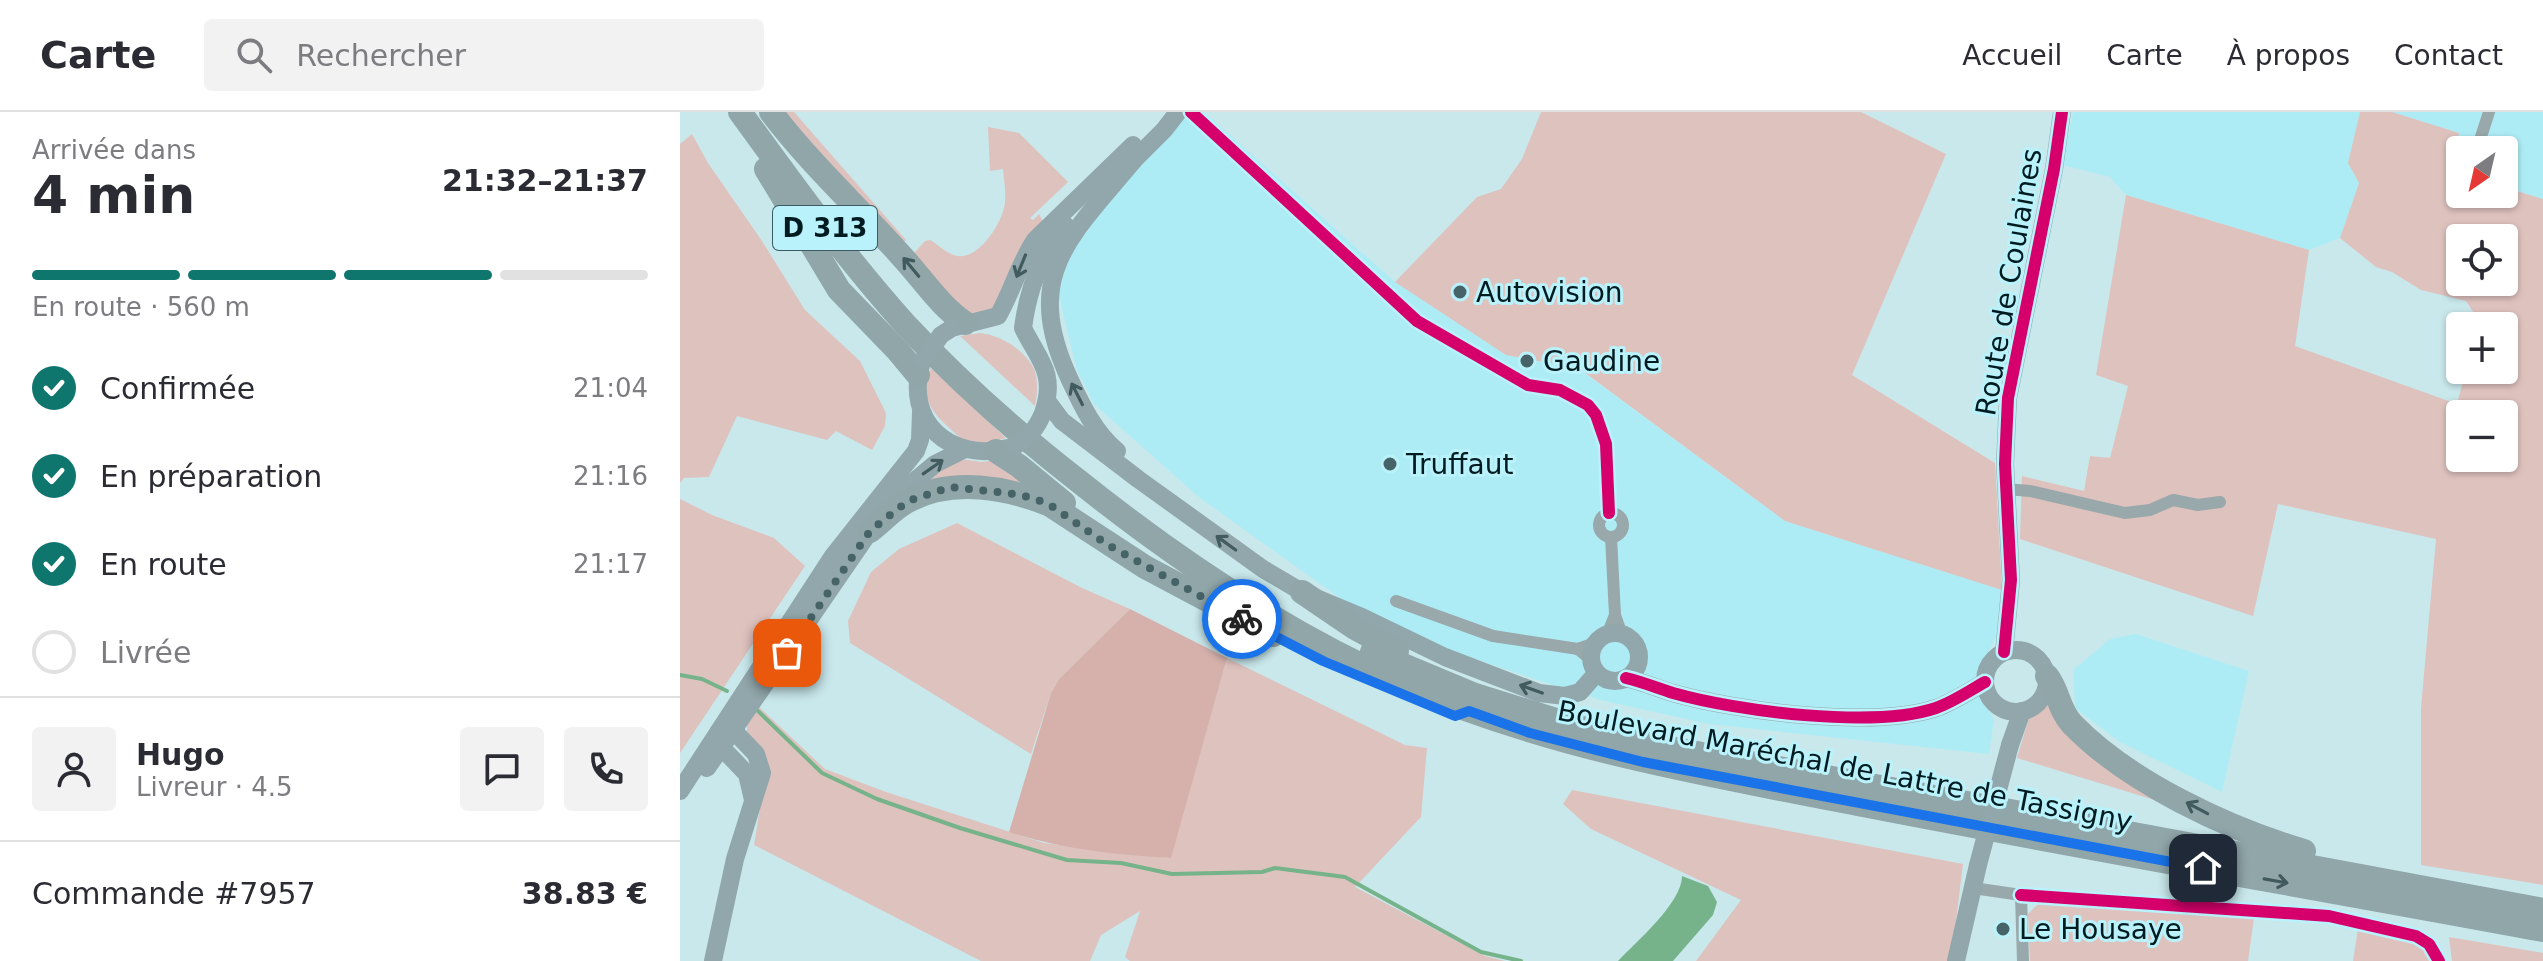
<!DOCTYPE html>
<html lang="fr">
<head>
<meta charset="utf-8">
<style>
	body { margin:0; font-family:"DejaVu Sans",sans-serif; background:#f2f2f3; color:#2b2b33; height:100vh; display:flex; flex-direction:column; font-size:30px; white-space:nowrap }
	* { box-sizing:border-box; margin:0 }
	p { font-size:26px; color:#7c7c81 }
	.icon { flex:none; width:44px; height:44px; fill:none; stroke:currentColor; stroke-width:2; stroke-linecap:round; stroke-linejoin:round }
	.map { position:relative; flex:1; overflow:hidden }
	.panel { display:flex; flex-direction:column; background:#fff; width:680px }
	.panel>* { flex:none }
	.needle { width:52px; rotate:214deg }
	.buttons { position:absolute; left:1766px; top:24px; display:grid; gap:16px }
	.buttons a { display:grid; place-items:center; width:72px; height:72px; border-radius:8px; background:#fff; box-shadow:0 2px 6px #0004; font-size:40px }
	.pin { position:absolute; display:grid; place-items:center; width:68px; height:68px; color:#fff; margin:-34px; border-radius:16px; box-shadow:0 4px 12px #0006 }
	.courier { position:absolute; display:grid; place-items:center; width:80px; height:80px; margin:-40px; border:6px solid #1a73e8; border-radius:50%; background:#fff; color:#222; box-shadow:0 2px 10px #0007 }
	.overview em { font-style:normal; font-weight:700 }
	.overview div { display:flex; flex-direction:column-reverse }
	.overview { display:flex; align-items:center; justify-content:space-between; height:136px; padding:0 32px }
	h1 { font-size:52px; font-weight:700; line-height:60px }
	.bar { display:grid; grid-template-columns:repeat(4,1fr); gap:12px 8px; align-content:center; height:96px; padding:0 32px }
	.bar i { height:10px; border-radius:6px; background:#e1e1e2 }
	.bar .active { background:#0f766e }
	.bar p { grid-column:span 4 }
	.line { display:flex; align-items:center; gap:20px; padding:0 32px; border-top:2px solid #e1e1e2 }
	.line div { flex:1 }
	.round { display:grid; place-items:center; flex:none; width:84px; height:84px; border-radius:8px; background:#f2f2f3 }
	ol { padding:0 32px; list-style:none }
	li { display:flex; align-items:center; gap:24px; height:88px }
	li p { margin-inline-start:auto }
	li .icon { padding:8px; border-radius:50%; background:#0f766e; color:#fff; stroke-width:4 }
	li:last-child { color:#7c7c81 }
	li i { width:44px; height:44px; border:4px solid #e1e1e2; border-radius:50% }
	header { display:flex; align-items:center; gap:48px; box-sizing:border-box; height:112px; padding:0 40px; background:#fff; border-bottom:2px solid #e1e1e2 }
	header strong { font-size:38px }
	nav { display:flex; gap:44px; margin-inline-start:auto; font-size:28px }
	.search { width:560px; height:72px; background:#f2f2f3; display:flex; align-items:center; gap:20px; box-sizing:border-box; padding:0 28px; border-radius:8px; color:#7c7c81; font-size:30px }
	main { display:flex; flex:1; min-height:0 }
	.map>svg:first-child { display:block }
	.built { fill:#aeecf5 }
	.green { fill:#dec2be; fill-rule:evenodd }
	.forest { fill:#d6b1ac }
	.water { fill:#76b38a }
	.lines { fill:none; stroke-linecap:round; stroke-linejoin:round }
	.stream { stroke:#76b38a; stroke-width:4 }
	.street { stroke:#99a8ab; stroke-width:12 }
	.secondary { stroke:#92a7ab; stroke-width:18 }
	.highway { stroke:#90a6a9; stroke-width:24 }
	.secondary-bridge { stroke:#92a7ab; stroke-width:18 }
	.cycleway-casing { stroke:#baf2fb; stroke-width:17 }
	.cycleway { stroke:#d6006c; stroke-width:12 }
	.oneway { stroke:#425b5f }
	.oneway2 { stroke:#415a5e }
	.done { stroke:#466368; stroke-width:8; stroke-dasharray:0 14.4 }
	.route { stroke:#1a73e8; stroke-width:10 }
	.poi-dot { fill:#466368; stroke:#baf2fb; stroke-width:3 }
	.labels { text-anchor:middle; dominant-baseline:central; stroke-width:6; stroke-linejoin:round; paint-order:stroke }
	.shield { fill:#baf2fb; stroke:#385c62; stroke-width:2 }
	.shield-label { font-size:26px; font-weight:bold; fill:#001c21 }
	.street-label { font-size:28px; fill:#001c21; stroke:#baf2fb }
	.poi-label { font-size:28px; fill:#001c21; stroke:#baf2fb; text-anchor:start }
</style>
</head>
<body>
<header>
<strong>Carte</strong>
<div class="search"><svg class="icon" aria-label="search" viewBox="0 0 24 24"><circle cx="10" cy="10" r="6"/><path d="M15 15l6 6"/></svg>Rechercher</div>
<nav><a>Accueil</a><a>Carte</a><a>À propos</a><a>Contact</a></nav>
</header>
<main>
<section class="panel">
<div class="overview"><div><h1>4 min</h1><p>Arrivée dans</p></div><em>21:32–21:37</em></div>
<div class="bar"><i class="active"></i><i class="active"></i><i class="active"></i><i></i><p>En route · 560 m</p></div>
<ol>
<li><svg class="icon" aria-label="check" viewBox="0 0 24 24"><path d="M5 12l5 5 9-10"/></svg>Confirmée<p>21:04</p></li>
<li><svg class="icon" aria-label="check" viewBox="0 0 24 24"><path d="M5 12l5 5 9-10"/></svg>En préparation<p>21:16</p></li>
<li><svg class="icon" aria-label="check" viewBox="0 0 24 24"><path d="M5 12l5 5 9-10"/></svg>En route<p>21:17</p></li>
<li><i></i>Livrée</li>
</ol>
<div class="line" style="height:144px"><a class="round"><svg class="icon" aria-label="person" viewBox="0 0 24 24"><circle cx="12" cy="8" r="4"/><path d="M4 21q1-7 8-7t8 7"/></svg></a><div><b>Hugo</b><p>Livreur · 4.5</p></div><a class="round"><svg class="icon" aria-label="chat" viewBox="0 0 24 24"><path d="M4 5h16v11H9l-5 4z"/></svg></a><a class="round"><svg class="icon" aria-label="phone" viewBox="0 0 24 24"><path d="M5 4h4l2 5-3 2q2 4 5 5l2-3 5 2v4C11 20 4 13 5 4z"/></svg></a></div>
<div class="line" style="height:104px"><div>Commande #7957</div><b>38.83 €</b></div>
</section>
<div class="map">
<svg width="1863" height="849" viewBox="0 0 1863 849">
	<rect width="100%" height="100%" fill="#c9e8ec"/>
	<!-- built -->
	<g class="built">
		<polygon points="509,0 524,0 715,170 826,243 899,257 1105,409 1322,478 1318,521 1296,565 1300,582 1314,607 1309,642 1029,612 920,588 873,573 770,539 660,486 520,386 414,292 397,258 379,184 383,160 404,115"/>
		<polygon points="1393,0 1680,0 1668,51 1679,71 1660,126 1629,138 1446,83 1430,65 1382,53"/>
		<polygon points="1712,0 1863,0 1863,87 1824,75 1824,38 1780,38 1780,62 1770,59 1779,21"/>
		<polygon points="1456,522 1569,559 1542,680 1440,630 1395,596 1393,558 1430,527"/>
	</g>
	<!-- green -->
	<g class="green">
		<polygon points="91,0 114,0 226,128 215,137"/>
		<polygon points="861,0 1181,0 1266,42 1172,263 1315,351 1322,478 1105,409 900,257 826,243 715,170 797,85 821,77 842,47"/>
		<path d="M1680,0H1712L1779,21L1770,59L1780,62V82H1824V75L1863,87V773L1741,753V596L1756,427L1598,392L1573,504L1340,427L1342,364L1404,379L1410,344L1430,346L1448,274L1416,263L1446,83L1629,138L1615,234L1777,292L1786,258H1824V214H1797L1799,209L1786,189L1741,178L1712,160L1696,155L1660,126L1679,71L1668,51ZM1780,126H1824V170H1780ZM1780,302H1824V346H1780Z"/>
		<path d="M308,15L339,21L388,70L350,106L353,108L359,102L366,115L326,190L285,211L227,149L245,129L250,128C259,133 268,143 278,144C299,147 320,113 324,96C327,85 324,69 323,57L310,59Z"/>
		<polygon points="12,22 28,51 82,129 125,198 180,249 206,301 205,314 192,338 156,319 147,328 57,304 29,365 4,366 0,371 0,32"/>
		<path d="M300,221C320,223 343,237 353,255C359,266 357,283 355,294L280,224Z"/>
		<path d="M251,256L326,326L308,331L285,330C261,308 235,292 251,256Z"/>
		<polygon points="274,346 302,350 315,348 348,375 253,369 252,366"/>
		<polygon points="0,387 32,403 94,426 125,454 0,641"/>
		<polygon points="277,411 402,476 450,497 379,567 371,581 351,642 170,531 168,509 191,460 219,437"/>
		<polygon points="547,546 725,633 747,636 741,705 675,775 805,844 825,849 450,849 445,845 460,799 421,823 410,849 301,849 74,733 80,697 67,620 67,611 79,595 145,657 206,680 364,731 490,746"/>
		<polygon points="1368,583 1375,594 1514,700 1337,646 1350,602 1355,599"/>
		<polygon points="892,678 1283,752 1274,825 1268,849 1016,849 1061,788 911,717 883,692"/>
		<polygon points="1361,789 1574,806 1568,849 1350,849 1348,802"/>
		<polygon points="1678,817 1740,833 1752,849 1673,849"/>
		<polygon points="1769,825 1863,841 1863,849 1772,849"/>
	</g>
	<!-- forest -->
	<path class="forest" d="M450,497L547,546L491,746C436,743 381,737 329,720L371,581L379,567Z"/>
	<!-- water -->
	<path class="water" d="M1002,764L1028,774L1037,790L1033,803L993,849H938C956,830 1002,791 1002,764Z"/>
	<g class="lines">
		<!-- stream -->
		<g class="stream">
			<polyline points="0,563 22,567 47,579"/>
			<polyline points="78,599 142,661 197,687 280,716 387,748 441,751 492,762 582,760 595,756 665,765 801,840 841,849"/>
		</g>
		<!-- street -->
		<g class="street">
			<polyline points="511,0 737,209 848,273 880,278 908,293 916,303 926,332 929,401"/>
			<polyline points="1799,31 1809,0"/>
			<polyline points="1326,377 1350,379 1445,401 1470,398 1493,388 1518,393 1540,390"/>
			<circle cx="931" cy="413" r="12"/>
			<polyline points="931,425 935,503 942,523"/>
			<polyline points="716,489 813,524 898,537 915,531"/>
			<polyline points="927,523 935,503"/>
			<polyline points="898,537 911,548"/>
			<polyline points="1293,776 1341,783 1343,849"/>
			<polyline points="1341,783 1649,804 1736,824 1749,832 1759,849"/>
		</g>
		<!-- secondary -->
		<g class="secondary">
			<polyline points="448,54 484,18 498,0"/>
			<path d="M275,215L318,204C332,180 339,152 355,128L453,33"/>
			<path d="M242,250C223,310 271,351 328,336"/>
			<polyline points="367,289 382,309 458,367 583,457 622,480 682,505 765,545 859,581 885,584 900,580 915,563 915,559"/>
			<path d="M364,298C376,260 358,247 343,216C348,177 360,143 386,114"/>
			<path d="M437,339C415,321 402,294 390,268C341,163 389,126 454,48"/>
			<circle cx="935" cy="545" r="24"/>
			<circle cx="1336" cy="569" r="31"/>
			<polyline points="1324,540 1331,468 1325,352 1328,286 1374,57 1382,0"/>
			<path d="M946,566C963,570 977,576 993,581C1056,599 1194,617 1256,596C1273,590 1289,579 1305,570"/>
			<polyline points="1330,633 1342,599"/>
			<polyline points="27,656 190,419 230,373 255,352 283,338"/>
			<polyline points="0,679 153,444 236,339 240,328 241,300"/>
			<polyline points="33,849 55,747 82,661 76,642 54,619 39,619 42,636 67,662 73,688"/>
			<polyline points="1276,849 1298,753"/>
		</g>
		<!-- highway -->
		<g class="highway">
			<path d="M60,0C113,73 165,145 225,212C279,270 339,323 401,371C500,450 607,522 724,573C874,637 1024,662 1183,693C1409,737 1636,776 1863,818"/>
			<path d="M91,0C131,53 181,98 225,148C244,169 261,195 285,211"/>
			<polyline points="86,57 159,178 218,239 238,263"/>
			<polyline points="316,339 339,354 384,391"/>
			<path d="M190,419C203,409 215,395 230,388C272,366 327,375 370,393L465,455L593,523"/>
			<polyline points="622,480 675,516 717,539"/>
			<polyline points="692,540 795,583 931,625 1863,798"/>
			<path d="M1367,564C1379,579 1378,597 1392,612C1448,670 1548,717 1624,739"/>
		</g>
		<!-- secondary-bridge -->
		<g class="secondary-bridge">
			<polyline points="243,248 261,223 272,216"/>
			<path d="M335,334C349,325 357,316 363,301"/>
			<polyline points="1298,753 1330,633"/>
		</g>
		<!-- cycleway casing -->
		<g class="cycleway-casing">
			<g id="cycleway">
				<polyline points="511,0 737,209 848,273 880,278 908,293 916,303 926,332 929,401"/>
				<polyline points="1324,540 1331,468 1325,352 1328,286 1374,57 1382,0"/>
				<path d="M946,566C963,570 977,576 993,581C1056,599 1194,617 1256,596C1273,590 1289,579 1305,570"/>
				<polyline points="1341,783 1649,804 1736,824 1749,832 1759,849"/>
			</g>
		</g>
		<!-- cycleway -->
		<use href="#cycleway" class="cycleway"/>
	</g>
	<!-- one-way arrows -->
	<defs><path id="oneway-shaft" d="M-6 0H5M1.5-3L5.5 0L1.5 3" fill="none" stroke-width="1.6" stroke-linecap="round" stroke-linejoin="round" transform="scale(2)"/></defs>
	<g class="oneway">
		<use href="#oneway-shaft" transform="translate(341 154) rotate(112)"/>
		<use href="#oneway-shaft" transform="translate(397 282) rotate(-117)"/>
		<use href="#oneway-shaft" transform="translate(253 355) rotate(-35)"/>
		<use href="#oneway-shaft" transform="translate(546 431) rotate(-144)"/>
		<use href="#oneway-shaft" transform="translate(851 577) rotate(-160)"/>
	</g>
	<g class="oneway2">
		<use href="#oneway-shaft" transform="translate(231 155) rotate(-130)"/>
		<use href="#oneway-shaft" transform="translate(1517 696) rotate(-152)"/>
		<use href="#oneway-shaft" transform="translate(1596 769) rotate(10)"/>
	</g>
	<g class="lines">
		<!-- done -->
		<polyline class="done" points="107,541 190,419 228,389 271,375 328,381 353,386 370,393 428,433 562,507"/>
		<!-- route -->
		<polyline class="route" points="562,507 643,549 775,604 789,599 850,621 963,650 1523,756"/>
	</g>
	<!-- markers -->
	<g class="poi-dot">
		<circle cx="780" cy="180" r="8"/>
		<circle cx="847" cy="249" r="8"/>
		<circle cx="710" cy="352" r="8"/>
		<circle cx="1323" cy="817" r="8"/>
	</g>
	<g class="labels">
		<!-- shield labels -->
		<rect class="shield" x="93" y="94" width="104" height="44" rx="6"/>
		<g class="shield-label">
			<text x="145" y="116">D 313</text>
		</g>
		<!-- street labels -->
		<g class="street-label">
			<text transform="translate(1329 170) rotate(-80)">Route de Coulaines</text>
			<text transform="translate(1165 654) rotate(11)">Boulevard Maréchal de Lattre de Tassigny</text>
		</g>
		<!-- poi labels -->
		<g class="poi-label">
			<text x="796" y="180">Autovision</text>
			<text x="863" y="249">Gaudine</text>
			<text x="726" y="352">Truffaut</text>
			<text x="1339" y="817">Le Housaye</text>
		</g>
	</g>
</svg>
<div class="buttons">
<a><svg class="needle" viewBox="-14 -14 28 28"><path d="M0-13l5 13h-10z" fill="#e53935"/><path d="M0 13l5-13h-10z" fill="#7c7c81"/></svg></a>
<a><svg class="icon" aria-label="locate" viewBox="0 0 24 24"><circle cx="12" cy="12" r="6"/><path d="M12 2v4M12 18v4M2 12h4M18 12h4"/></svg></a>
<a>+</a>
<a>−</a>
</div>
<div class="pin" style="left:107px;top:541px;background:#ea580c"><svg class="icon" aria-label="bag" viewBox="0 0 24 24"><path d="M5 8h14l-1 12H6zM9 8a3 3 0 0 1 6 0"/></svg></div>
<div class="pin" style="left:1523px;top:756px;background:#1f2937"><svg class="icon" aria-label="home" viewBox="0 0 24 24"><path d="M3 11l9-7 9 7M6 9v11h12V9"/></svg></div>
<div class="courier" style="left:562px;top:507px"><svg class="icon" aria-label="bike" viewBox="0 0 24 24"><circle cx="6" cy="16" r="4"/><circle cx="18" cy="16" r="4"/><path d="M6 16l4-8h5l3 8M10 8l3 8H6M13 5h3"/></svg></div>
</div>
</main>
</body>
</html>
